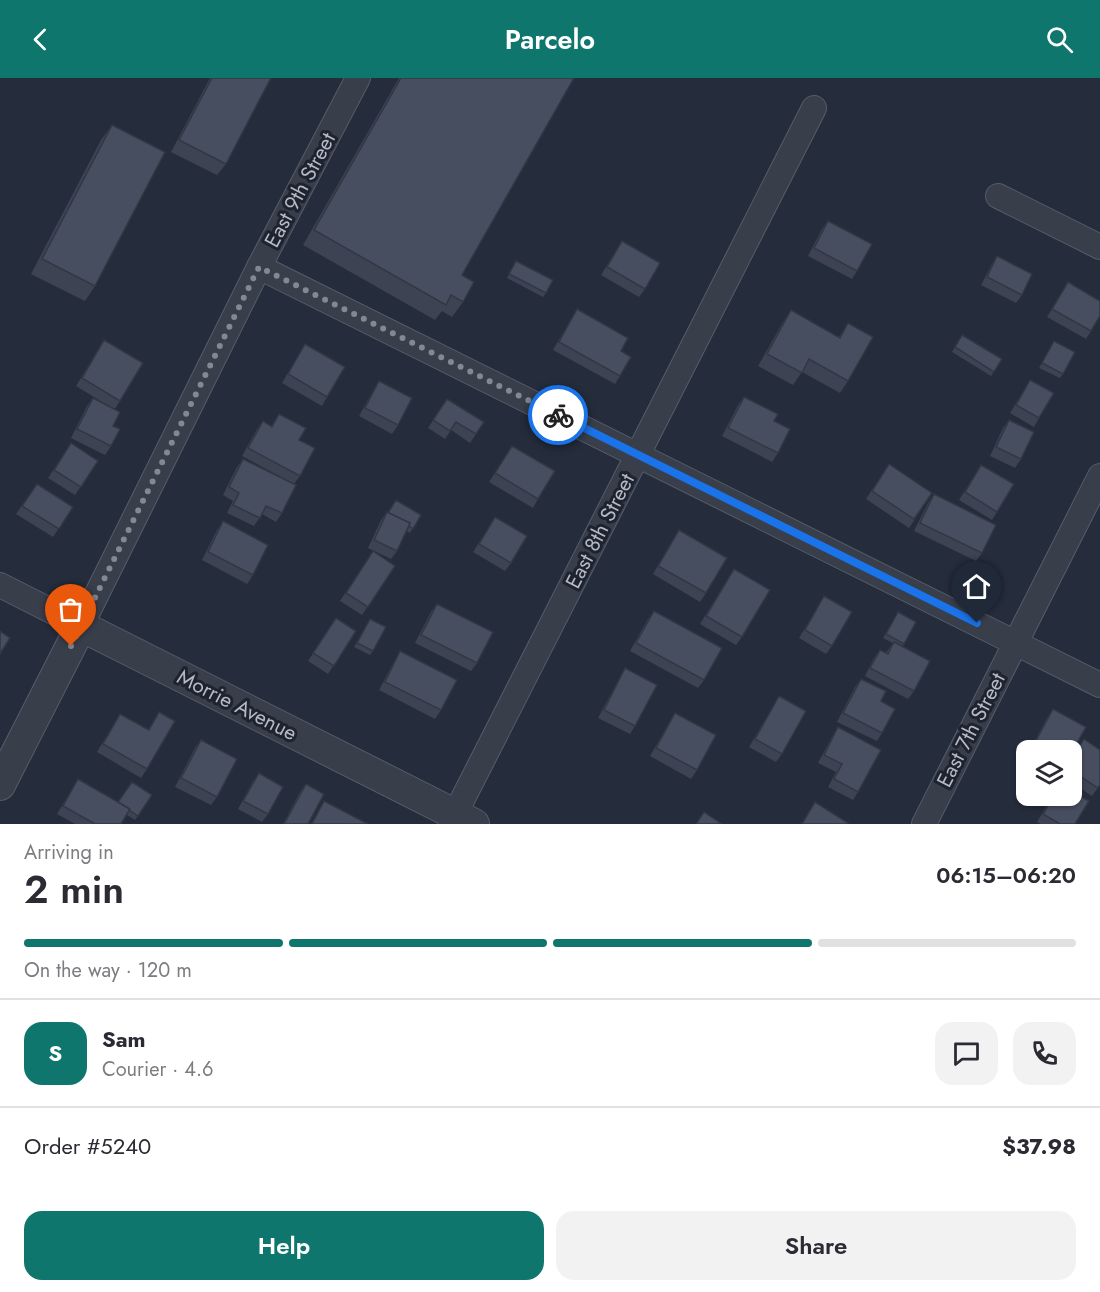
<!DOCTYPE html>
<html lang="en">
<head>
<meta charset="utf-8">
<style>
	body { margin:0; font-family:Jost,sans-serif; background:#f2f2f3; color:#2b2b33; height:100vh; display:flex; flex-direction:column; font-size:22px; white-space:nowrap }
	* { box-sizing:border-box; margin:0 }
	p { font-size:20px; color:#7c7c81 }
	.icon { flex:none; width:33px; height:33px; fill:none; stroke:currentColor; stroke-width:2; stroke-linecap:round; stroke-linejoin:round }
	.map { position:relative; height:746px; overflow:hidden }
	.details { display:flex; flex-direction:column; background:#fff; flex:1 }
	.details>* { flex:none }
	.tools { position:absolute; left:1016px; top:662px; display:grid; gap:12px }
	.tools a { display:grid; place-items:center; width:66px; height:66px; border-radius:12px; background:#fff; box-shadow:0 2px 4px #0004; font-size:30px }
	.pin { position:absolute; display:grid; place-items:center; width:51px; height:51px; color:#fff; margin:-62px -26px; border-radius:50% 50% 50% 0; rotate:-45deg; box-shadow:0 0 6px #0007 }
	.pin .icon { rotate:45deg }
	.courier { position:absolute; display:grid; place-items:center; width:60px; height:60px; margin:-30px; border:4px solid #1a73e8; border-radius:50%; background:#fff; color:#222; box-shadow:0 2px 8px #0007 }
	.headline em { font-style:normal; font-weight:600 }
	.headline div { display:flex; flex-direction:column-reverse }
	.headline { display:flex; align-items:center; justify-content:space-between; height:102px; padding:0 24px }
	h1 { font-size:39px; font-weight:600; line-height:45px }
	.bar { display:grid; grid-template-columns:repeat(4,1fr); gap:9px 6px; align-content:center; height:72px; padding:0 24px }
	.bar i { height:8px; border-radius:4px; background:#e1e1e2 }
	.bar .selected { background:#0f766e }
	.bar p { grid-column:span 4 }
	.line { display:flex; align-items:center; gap:15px; padding:0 24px; border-top:2px solid #e1e1e2 }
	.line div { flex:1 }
	.round { display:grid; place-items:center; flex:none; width:63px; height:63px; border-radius:18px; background:#f2f2f3 }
	.primary-button { display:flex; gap:12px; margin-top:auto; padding:12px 24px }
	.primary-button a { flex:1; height:69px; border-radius:18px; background:#0f766e; color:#fff; font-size:24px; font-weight:600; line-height:69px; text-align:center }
	.primary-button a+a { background:#f2f2f3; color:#2b2b33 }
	header { display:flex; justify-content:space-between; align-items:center; height:78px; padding:0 24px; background:#0f766e; color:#fff; font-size:27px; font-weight:600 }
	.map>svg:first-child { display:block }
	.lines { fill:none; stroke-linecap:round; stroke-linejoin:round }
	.minor-casing { stroke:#575c69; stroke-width:26 }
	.tertiary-casing { stroke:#575c69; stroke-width:32 }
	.minor { stroke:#393e4b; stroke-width:24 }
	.tertiary { stroke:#393e4b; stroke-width:30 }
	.wall { fill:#3d4353 }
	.building { fill:#474e60; stroke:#323743; stroke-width:1.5 }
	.done { stroke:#838896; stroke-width:6; stroke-dasharray:0 10.8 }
	.route { stroke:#1a73e8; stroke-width:8 }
	.labels { text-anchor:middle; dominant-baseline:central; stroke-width:6; stroke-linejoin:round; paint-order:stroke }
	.street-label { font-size:21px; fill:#b5b9c7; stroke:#1e2330 }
</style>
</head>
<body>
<header><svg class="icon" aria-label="back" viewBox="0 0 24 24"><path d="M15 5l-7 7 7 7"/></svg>Parcelo<svg class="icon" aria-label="search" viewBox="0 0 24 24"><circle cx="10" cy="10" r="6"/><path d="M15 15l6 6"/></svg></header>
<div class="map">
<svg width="1100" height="746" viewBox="0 0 1100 746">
	<rect width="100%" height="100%" fill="#252c3b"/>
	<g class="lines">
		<!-- minor casing -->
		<g class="minor-casing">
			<g id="minor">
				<polyline points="998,118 1100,169"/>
				<polyline points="259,189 1100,607"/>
				<polyline points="0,507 81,548 259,189 358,0"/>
				<polyline points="450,746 814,30"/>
				<polyline points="924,746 1100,398"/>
			</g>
		</g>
		<!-- tertiary casing -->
		<g class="tertiary-casing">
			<polyline id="tertiary" points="0,707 81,548 474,746"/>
		</g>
		<!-- minor -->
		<use href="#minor" class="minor"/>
		<!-- tertiary -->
		<use href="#tertiary" class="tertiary"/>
	</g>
	<!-- wall -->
	<g class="wall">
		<polygon points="210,0 271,0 226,86 217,97 171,74"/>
		<polygon points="399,0 574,0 462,197 463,224 452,239 442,233 435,242 303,167"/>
		<polygon points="112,47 95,208 85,223 31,196 101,62"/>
		<polygon points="828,143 857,193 852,201 808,178 822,151"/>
		<polygon points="622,163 645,211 639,219 601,197"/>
		<polygon points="997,178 1022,217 1016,225 981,207 992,186"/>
		<polygon points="516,183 546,215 543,219 507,200"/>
		<polygon points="1068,204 1091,253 1086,261 1047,239"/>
		<polygon points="577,231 621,273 620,298 615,306 553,272"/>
		<polygon points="791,232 839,259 848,245 848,303 840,315 802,294 793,307 758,288 783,244"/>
		<polygon points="962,257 1002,281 991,298 952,274"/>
		<polygon points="104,262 120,323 115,331 111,368 105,377 71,360 87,328 93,320 112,330 76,308"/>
		<polygon points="1054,263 1063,296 1060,300 1039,290"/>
		<polygon points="305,266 327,319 322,328 282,305"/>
		<polygon points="1030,302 1039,340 1034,349 1010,335"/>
		<polygon points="379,303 398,347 392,356 359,338 374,311"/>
		<polygon points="744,319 774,343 778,375 772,384 722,358 738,327"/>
		<polygon points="447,321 484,344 470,365 451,352 445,361 428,350"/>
		<polygon points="279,336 299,362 300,398 294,406 242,378 257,351 263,343 271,348"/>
		<polygon points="1009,342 1021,381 1015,390 990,378 1003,350"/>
		<polygon points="71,365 98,383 75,417 48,400"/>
		<polygon points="512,368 538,421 533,430 489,404"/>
		<polygon points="243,381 282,435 276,444 262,436 254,448 227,435 233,423 223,417 237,389"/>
		<polygon points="889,386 932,415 909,450 866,421"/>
		<polygon points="981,387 997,434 992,442 959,422"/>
		<polygon points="37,406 73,429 53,459 16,436"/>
		<polygon points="934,416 982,475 976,483 914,453 928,425"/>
		<polygon points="396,422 421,437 410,455 407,453 397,473 391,481 368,470 381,442 387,434 388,434"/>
		<polygon points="495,439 511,485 505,493 473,474"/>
		<polygon points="223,443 253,497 247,506 202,482 217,452"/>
		<polygon points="679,452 706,515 700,524 653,496"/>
		<polygon points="373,473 395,488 362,537 340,523"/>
		<polygon points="734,491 742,559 736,567 700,546"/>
		<polygon points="824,518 832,568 826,576 799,560"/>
		<polygon points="437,526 477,585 471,593 415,565 431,534"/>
		<polygon points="654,533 704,602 698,610 630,573 648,541"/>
		<polygon points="898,534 904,566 903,568 914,613 908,621 865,598 874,580 880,572 886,575 893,565 883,560"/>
		<polygon points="336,540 356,553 328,596 308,583"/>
		<polygon points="370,541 373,573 370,577 354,569"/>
		<polygon points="400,573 441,632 435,641 379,612 395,582"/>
		<polygon points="625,590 635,648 630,656 598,640 620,599"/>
		<polygon points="861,601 881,623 882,655 877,663 837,644 855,609"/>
		<polygon points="779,618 782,676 776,684 749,669"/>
		<polygon points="1053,631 1071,672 1030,672 1047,640"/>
		<polygon points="159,634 147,691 141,700 97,674 120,636 148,652"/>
		<polygon points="675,635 697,692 691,701 650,678 670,643"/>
		<polygon points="838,649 858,714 853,722 828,709 836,694 818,685 833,657"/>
		<polygon points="201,662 217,719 211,727 175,709 195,670"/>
		<polygon points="1071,680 1100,707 1092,718 1071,704"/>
		<polygon points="259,695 268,736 262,744 238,731 253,703"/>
		<polygon points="78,701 118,724 152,717 135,742 127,737 121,746 75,746 57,736"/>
		<polygon points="306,706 308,746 283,746 300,714"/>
		<polygon points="1053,717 1071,717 1075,746 1041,746 1037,744"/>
		<polygon points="324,723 368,746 311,746"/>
	</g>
	<!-- building -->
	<g class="building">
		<polygon points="212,0 271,0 226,86 179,62"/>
		<polygon points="401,0 574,0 462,197 474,204 463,224 451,217 446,227 314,152"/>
		<polygon points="112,47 165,74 95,208 42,181"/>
		<polygon points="828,143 872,166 857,193 814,170"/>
		<polygon points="622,163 660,185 645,211 607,189"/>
		<polygon points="997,178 1032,196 1022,217 987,199"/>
		<polygon points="516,183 553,202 546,215 509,196"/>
		<polygon points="1068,204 1100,223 1100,238 1091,253 1052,231"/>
		<polygon points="577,231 628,260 621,273 631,279 620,298 559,264"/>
		<polygon points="791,232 840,260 848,245 873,259 848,303 809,281 802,295 767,276"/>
		<polygon points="962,257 1002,281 994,294 955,269"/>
		<polygon points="104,262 143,285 120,323 82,300"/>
		<polygon points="1054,263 1075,274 1063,296 1042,285"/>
		<polygon points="305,266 345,289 327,319 288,296"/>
		<polygon points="1030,302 1054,315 1039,340 1016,327"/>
		<polygon points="379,303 412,320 398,347 365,330"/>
		<polygon points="744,319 778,336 774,343 790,351 778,375 728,350"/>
		<polygon points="93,320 120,334 113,348 120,351 111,368 77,351"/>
		<polygon points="447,321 484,344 476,356 456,344 450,353 433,342"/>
		<polygon points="279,336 306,350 299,362 315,370 300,398 248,370 263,343 272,349"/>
		<polygon points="1009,342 1034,354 1021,381 996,369"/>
		<polygon points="71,365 98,383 81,409 54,392"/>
		<polygon points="512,368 555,393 538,421 495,395"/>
		<polygon points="243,381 296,407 282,435 266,428 260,440 233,427 239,415 229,409"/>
		<polygon points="889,386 932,415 914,441 872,413"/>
		<polygon points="981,387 1014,406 997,434 965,414"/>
		<polygon points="37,406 73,429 59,451 22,428"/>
		<polygon points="934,416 996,447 982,475 920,445"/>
		<polygon points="396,422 421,437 413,451 409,448 410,445 388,435"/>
		<polygon points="387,434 410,445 397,473 374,462"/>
		<polygon points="495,439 527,458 511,485 479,466"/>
		<polygon points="223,443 268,467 253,497 208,474"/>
		<polygon points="679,452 727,480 706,515 658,488"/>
		<polygon points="373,473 395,488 368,529 346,515"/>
		<polygon points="734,491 770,512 742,559 706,538"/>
		<polygon points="824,518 852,534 832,568 805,552"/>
		<polygon points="437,526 493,554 477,585 421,557"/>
		<polygon points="654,533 722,570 704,602 636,565"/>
		<polygon points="898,534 916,544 904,566 886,556"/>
		<polygon points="336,540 356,553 334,588 313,575"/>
		<polygon points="370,541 386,549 373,573 357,565"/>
		<polygon points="0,553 10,560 0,576"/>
		<polygon points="894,564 930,583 914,613 870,590 880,572 888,576"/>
		<polygon points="400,573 457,602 441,632 385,604"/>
		<polygon points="625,590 657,607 635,648 604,632"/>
		<polygon points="861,601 886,613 881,623 895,631 882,655 843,635"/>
		<polygon points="779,618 806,633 782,676 755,661"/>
		<polygon points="1053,631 1086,649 1071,676 1071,672 1031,672"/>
		<polygon points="159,634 175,643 147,691 103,666 120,636 149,652"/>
		<polygon points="675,635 716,657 697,692 656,670"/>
		<polygon points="838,649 881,672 858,714 834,701 842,686 824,677"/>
		<polygon points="1084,661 1100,672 1100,707 1098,710 1071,692 1071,681"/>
		<polygon points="201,662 237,681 217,719 181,700"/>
		<polygon points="259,695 283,709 268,736 243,723"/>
		<polygon points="78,701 130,731 121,746 95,746 63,728"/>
		<polygon points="132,704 152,717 138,738 129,732 130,731 118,724"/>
		<polygon points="306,706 324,716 308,746 284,746"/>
		<polygon points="1071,713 1089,723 1075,746 1060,746 1043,736 1054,717 1071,717"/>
		<polygon points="324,723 368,746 312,746"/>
		<polygon points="815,724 848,745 847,746 802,746"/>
		<polygon points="704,734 722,746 696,746"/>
	</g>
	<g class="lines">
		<!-- done -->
		<polyline class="done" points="71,568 259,189 558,337"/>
		<!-- route -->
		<polyline class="route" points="558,337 977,545"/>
	</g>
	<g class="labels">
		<!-- street labels -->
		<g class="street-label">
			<text transform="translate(300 112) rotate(-62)">East 9th Street</text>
			<text transform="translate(600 453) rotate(-63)">East 8th Street</text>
			<text transform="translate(237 627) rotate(27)">Morrie Avenue</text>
			<text transform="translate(971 652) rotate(-63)">East 7th Street</text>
		</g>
	</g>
</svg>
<div class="tools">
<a><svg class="icon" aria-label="layers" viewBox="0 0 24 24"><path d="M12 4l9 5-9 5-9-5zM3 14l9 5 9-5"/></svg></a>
</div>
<div class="pin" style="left:71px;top:568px;background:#ea580c"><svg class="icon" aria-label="bag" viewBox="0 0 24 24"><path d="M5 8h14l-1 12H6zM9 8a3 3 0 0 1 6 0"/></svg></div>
<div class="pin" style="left:977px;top:545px;background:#1f2937"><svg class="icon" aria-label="home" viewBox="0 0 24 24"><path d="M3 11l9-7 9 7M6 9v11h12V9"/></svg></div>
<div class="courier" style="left:558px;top:337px"><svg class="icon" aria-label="bike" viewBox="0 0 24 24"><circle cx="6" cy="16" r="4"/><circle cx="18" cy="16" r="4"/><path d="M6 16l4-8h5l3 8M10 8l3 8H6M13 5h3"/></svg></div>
</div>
<section class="details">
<div class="headline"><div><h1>2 min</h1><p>Arriving in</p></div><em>06:15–06:20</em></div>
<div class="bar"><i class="selected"></i><i class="selected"></i><i class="selected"></i><i></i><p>On the way · 120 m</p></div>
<div class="line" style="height:108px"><b class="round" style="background:#0f766e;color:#fff">S</b><div><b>Sam</b><p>Courier · 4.6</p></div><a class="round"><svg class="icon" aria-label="chat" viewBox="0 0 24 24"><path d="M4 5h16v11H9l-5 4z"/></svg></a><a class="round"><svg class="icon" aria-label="phone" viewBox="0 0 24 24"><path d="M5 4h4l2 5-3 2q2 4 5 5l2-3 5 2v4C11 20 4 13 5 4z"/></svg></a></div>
<div class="line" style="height:78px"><div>Order #5240</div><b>$37.98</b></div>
<div class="primary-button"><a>Help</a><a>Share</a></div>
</section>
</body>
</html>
